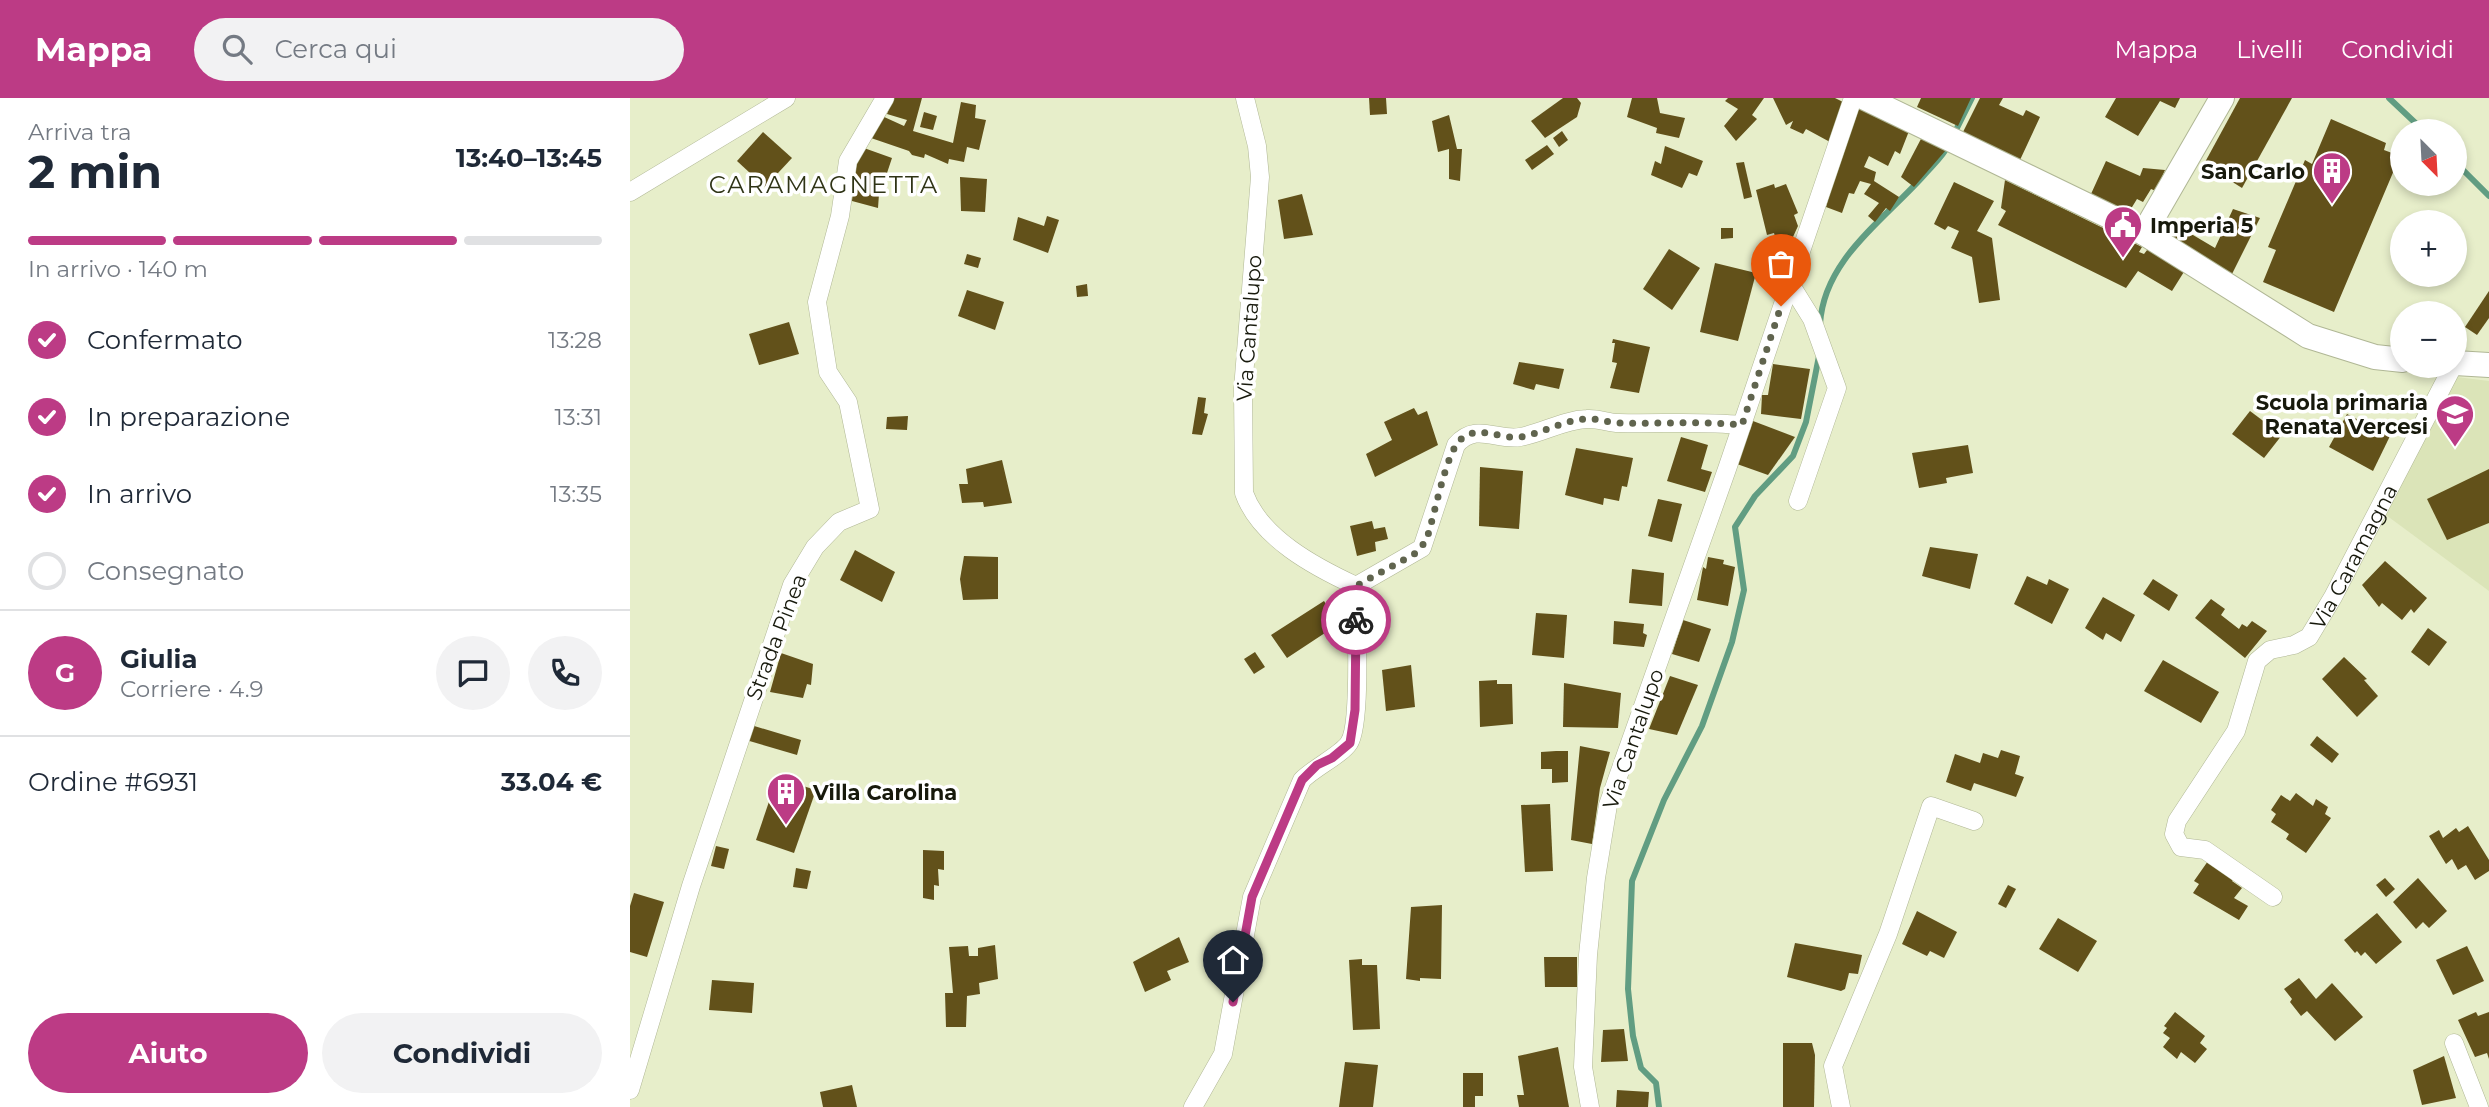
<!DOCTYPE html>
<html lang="it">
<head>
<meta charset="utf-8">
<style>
	body { margin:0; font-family:Montserrat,sans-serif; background:#f2f2f3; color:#1f2937; height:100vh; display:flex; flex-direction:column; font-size:26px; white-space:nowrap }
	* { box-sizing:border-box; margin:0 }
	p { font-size:23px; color:#747a83 }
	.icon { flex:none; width:38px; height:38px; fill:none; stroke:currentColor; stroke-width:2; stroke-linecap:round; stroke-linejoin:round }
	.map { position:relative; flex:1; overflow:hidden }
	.drawer { display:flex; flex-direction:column; background:#fff; width:630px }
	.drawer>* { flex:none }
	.needle { width:46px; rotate:156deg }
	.tools { position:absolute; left:1760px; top:21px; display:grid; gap:14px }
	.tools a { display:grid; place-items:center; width:77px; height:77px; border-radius:50%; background:#fff; box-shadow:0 4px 10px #0003; font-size:35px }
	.pin { position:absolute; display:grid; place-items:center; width:60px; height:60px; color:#fff; margin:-72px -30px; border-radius:50% 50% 50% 0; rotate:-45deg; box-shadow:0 0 7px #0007 }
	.pin .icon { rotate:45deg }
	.courier { position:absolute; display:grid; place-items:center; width:70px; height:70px; margin:-35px; border:5px solid #bc3b85; border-radius:50%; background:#fff; color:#222; box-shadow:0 2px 9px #0007 }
	.summary em { font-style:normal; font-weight:700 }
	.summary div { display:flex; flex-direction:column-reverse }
	.summary { display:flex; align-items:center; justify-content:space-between; height:119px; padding:0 28px }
	h1 { font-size:46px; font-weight:700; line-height:52px }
	.bar { display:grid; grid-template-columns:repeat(4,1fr); gap:10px 7px; align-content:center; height:84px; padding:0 28px }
	.bar i { height:9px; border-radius:5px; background:#e0e1e3 }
	.bar .on { background:#bc3b85 }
	.bar p { grid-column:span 4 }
	.line { display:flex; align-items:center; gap:18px; padding:0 28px; border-top:2px solid #e0e1e3 }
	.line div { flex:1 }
	.round { display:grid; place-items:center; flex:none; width:74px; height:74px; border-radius:37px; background:#f2f2f3 }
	ol { padding:0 28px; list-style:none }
	li { display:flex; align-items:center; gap:21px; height:77px }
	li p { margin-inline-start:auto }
	li .icon { padding:7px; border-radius:50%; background:#bc3b85; color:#fff; stroke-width:4 }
	li:last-child { color:#747a83 }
	li i { width:38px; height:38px; border:4px solid #e0e1e3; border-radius:50% }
	.button { display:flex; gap:14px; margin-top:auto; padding:14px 28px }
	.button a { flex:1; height:80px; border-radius:42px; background:#bc3b85; color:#fff; font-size:28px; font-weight:700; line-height:80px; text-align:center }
	.button a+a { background:#f2f2f3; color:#1f2937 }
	header { display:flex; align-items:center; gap:42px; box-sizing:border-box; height:98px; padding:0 35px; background:#bc3b85; color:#fff }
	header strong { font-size:33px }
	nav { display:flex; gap:38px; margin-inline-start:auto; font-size:24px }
	.search { width:490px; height:63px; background:#f2f2f3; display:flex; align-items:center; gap:18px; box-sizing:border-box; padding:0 24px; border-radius:38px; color:#747a83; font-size:26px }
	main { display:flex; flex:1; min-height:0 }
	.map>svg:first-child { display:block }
	.built { fill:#dbe4b8 }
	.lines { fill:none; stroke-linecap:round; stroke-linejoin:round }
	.stream { stroke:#619d82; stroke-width:6 }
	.building { fill:#62511a }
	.street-casing { stroke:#b0b795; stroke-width:19 }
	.secondary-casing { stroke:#b0b795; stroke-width:26 }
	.street { stroke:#fff; stroke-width:18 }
	.secondary { stroke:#fff; stroke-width:24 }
	.done { stroke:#60644e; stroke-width:7; stroke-dasharray:0 12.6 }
	.route { stroke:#bc3b85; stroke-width:9 }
	.labels { text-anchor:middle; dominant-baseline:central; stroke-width:7; stroke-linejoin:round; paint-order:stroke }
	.poi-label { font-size:21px; font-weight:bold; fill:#17190c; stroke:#fff; text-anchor:end }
	.street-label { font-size:21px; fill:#17190c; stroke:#fff }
	.quarter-label { font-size:24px; letter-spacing:2px; fill:#2f3416; stroke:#fff }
</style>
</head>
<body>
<header>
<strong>Mappa</strong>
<div class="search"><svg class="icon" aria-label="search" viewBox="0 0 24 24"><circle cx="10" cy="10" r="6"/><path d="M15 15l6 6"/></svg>Cerca qui</div>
<nav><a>Mappa</a><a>Livelli</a><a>Condividi</a></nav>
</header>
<main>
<section class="drawer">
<div class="summary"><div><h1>2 min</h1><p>Arriva tra</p></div><em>13:40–13:45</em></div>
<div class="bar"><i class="on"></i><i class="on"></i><i class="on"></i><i></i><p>In arrivo · 140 m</p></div>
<ol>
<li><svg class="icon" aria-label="check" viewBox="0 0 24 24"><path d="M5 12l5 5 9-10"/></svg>Confermato<p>13:28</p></li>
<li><svg class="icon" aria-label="check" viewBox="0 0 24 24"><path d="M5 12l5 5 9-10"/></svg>In preparazione<p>13:31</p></li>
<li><svg class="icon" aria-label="check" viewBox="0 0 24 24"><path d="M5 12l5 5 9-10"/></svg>In arrivo<p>13:35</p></li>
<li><i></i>Consegnato</li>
</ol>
<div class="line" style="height:126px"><b class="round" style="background:#bc3b85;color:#fff">G</b><div><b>Giulia</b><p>Corriere · 4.9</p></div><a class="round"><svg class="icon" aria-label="chat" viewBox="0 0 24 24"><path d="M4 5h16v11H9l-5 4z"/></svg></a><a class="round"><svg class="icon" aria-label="phone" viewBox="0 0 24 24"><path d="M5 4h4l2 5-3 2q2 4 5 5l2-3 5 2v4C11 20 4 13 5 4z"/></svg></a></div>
<div class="line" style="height:91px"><div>Ordine #6931</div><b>33.04 €</b></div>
<div class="button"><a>Aiuto</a><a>Condividi</a></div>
</section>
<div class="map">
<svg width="1859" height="1009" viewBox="0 0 1859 1009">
	<rect width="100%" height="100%" fill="#e7eeca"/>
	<!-- built -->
	<polygon class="built" points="1827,279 1859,283 1859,493 1756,417"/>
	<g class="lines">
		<!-- stream -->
		<g class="stream">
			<polyline points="1759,0 1794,33"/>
			<polyline points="1324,36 1342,0"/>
			<polyline points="1825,64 1859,98"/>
			<path d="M1190,226C1194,160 1256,121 1296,75C1304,66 1314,57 1319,46"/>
			<polyline points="1029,1009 1026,985 1011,970 1003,938 998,891 1002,783 1034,702 1072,628 1102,544 1114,492 1105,429 1125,398 1163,358 1176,324 1189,258"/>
		</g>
	</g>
	<!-- building -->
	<g class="building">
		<polygon points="263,0 292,0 283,33 323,45 331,4 346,7 345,20 356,22 349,52 337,49 334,64 319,61 318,66 295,56 294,60 282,57 279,53 241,40 252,18 274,28 277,22 257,16"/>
		<polygon points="739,0 756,0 757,16 740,17"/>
		<polygon points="933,0 947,0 951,5 947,19 915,40 901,23"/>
		<polygon points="1002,0 1027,0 1030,15 1055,20 1049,40 1026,35 1027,30 997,19"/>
		<polygon points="1098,0 1134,0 1122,17 1127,21 1106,43 1094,28 1108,11 1095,3"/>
		<polygon points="1143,0 1205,0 1213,4 1200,44 1176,31 1173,36 1160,30 1163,23 1156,27"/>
		<polygon points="1291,0 1341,0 1328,28 1287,9"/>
		<polygon points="1350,0 1373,0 1369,7 1393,18 1396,12 1410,19 1390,62 1333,34"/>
		<polygon points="1486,0 1550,0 1545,10 1530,3 1508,38 1475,19"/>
		<polygon points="1610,0 1662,0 1612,90 1574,66"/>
		<polygon points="1228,10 1279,33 1270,56 1265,53 1258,68 1239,58 1234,69 1246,74 1244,83 1269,99 1260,113 1256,110 1245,124 1238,118 1249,105 1234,96 1241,86 1230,83 1224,96 1219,95 1212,115 1196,109 1211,52"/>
		<polygon points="294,14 307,18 303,32 290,29"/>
		<polygon points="819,17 827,51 832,51 830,83 819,81 819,51 808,54 802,23"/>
		<polygon points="1701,21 1756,45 1754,52 1770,58 1704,214 1633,184 1646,152 1638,149 1675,62 1682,66"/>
		<polygon points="932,33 938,42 929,49 923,40"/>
		<polygon points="133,34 162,60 135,89 107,63"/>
		<polygon points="1292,39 1316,52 1284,89 1271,79"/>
		<polygon points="917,47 924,56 902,72 895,62"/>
		<polygon points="1035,48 1073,63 1067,78 1059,75 1052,90 1021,77 1025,63 1031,66"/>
		<polygon points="234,50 262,60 254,84 250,82 248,110 222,103 225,64"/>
		<polygon points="1476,63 1510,78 1513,70 1535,72 1526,93 1521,91 1513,104 1507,101 1499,114 1461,96"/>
		<polygon points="1114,64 1122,99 1114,101 1106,65"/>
		<polygon points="330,79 357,81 355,114 331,113"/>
		<polygon points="1375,82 1512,149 1509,154 1514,156 1521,147 1557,169 1542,193 1508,173 1496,190 1368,127 1376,113 1371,110"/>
		<polygon points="1324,84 1364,103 1347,133 1362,140 1370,202 1349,205 1342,159 1321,150 1329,133 1318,128 1315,132 1304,126"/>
		<polygon points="1144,86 1145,90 1156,86 1168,115 1164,117 1168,128 1157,152 1150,155 1144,135 1137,137 1126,92"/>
		<polygon points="672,96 683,137 654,141 648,102"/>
		<polygon points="1603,111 1630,120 1600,180 1534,139 1541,124 1585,150"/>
		<polygon points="417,118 429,122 418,155 383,142 388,119 414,128"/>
		<polygon points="1091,130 1103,130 1103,140 1091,141"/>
		<polygon points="1039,151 1070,170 1042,212 1013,191"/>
		<polygon points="337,156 351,160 348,170 334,166"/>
		<polygon points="1085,165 1126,175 1108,243 1070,234"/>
		<polygon points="457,186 458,198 447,199 446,188"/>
		<polygon points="337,192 374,204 365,232 328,218"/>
		<polygon points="1859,193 1859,220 1847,237 1835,229"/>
		<polygon points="159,224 169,256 129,267 119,236"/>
		<polygon points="983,241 1020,249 1009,295 980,290 987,265 982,264 985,245 982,245"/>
		<polygon points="889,264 934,271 929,291 906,286 904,292 883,286"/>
		<polygon points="1143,266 1180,271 1171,321 1131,316 1132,297 1138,297"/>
		<polygon points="568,299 576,300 574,315 578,316 572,337 562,336"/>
		<polygon points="784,310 788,317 797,313 808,347 745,379 736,356 762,342 754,324"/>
		<polygon points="1620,313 1652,337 1634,360 1602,336"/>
		<polygon points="1717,316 1760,338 1743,373 1699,349"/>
		<polygon points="278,318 277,332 256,331 257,319"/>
		<polygon points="1123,323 1165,339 1138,377 1107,366"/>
		<polygon points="1051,339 1078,347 1071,371 1082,374 1075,394 1037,383"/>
		<polygon points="1338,347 1343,375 1316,380 1317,385 1289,390 1282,355"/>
		<polygon points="946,350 1003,360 997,389 992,388 989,403 974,400 973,407 935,397"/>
		<polygon points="372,362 382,405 354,409 353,404 332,405 329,386 338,386 336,371"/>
		<polygon points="850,369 893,373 889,431 849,428"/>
		<polygon points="1859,371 1859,425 1817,442 1797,401"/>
		<polygon points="1028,401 1052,406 1042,444 1018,438"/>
		<polygon points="742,423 744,431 755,429 758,441 745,444 746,453 727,458 720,428"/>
		<polygon points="1300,449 1348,456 1340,491 1292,478"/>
		<polygon points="225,452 265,474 252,504 210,482"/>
		<polygon points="334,458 368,459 368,501 333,502 330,481"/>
		<polygon points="1078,459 1094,462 1093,466 1105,469 1098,508 1067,502 1073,469 1076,471"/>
		<polygon points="1755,463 1797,500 1784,515 1781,511 1772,522 1752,505 1749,509 1732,487"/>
		<polygon points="1002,471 1034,475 1032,508 999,505"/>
		<polygon points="1397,478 1417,487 1419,481 1439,491 1422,526 1384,506"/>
		<polygon points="1523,481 1548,497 1539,513 1513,496"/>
		<polygon points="1473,499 1505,517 1491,544 1476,535 1473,542 1455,530"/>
		<polygon points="1581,501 1595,511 1591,517 1609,531 1612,526 1617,529 1622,523 1637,533 1615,560 1565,520"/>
		<polygon points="694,503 707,523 699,528 701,531 657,560 641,537"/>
		<polygon points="906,515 937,517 934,560 902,557"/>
		<polygon points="1053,522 1081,531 1069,564 1042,556"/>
		<polygon points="984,523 1014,526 1013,535 1017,537 1014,549 983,546"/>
		<polygon points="1798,530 1817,544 1799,568 1781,554"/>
		<polygon points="625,554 635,569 624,576 614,561"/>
		<polygon points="151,555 183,566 181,587 177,586 173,600 140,594"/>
		<polygon points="1714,559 1737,581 1734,582 1748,598 1727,619 1692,581"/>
		<polygon points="1533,562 1589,594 1571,625 1514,593"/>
		<polygon points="781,567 785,609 756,613 752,572"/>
		<polygon points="1040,578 1068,587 1047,637 1019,631"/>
		<polygon points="867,582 867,586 882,586 883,626 850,629 849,583"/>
		<polygon points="934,585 991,595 988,630 933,629"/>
		<polygon points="121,627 171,642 167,657 116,642"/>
		<polygon points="1687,638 1709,656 1702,665 1680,647"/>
		<polygon points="950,648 980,654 970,690 962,746 941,742"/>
		<polygon points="1371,652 1390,658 1385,676 1394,679 1386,699 1344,685 1341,693 1316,684 1325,656 1350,665 1353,655 1368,660"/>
		<polygon points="926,653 938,653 938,684 922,685 922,671 911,671 911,654"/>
		<polygon points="147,680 186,692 164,755 126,742"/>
		<polygon points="1666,695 1683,708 1686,701 1698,709 1695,716 1701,720 1676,755 1656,741 1659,736 1641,724 1646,716 1641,712 1651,697 1660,703"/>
		<polygon points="920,706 923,773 895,774 891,707"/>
		<polygon points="1838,728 1859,762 1859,773 1845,782 1836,767 1828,772 1822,761 1816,766 1799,738 1809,732 1813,740 1826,730 1829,734"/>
		<polygon points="86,748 99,751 94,771 81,768"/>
		<polygon points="293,752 314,753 314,772 308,771 309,788 304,787 304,802 293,800"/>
		<polygon points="1578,763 1604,780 1602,783 1612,790 1604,800 1618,808 1609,822 1563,795 1569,786 1564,783"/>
		<polygon points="166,770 181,773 177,791 163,789"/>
		<polygon points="1755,780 1765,791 1756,799 1746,787"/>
		<polygon points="1788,780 1817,813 1799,830 1793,824 1786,831 1763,804"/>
		<polygon points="1378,787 1386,791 1376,810 1368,806"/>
		<polygon points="4,795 34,804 17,859 0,854 0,808"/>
		<polygon points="812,807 811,881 790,880 790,883 776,881 781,809"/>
		<polygon points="1287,813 1327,834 1314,860 1300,853 1297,858 1272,846"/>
		<polygon points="1747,815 1772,844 1746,866 1735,854 1731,858 1727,853 1725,855 1714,842"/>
		<polygon points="1428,820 1467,843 1448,874 1409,851"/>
		<polygon points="549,839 559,864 537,873 541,882 515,894 503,864"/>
		<polygon points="1165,845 1232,857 1228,876 1219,875 1215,891 1211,893 1157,879"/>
		<polygon points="365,847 368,881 349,885 350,896 337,898 336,929 316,929 315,895 323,895 319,849 338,848 339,858 348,858 348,850"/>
		<polygon points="1837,848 1854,883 1823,897 1806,862"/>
		<polygon points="914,859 947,859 947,889 915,889"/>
		<polygon points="732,861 732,867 747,867 750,931 723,932 719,862"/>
		<polygon points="1669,880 1686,901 1702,885 1733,919 1705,943 1677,913 1671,918 1660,904 1662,901 1654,891"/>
		<polygon points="82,882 124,885 122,915 79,912"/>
		<polygon points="1545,914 1575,938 1570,945 1577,951 1565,965 1551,954 1547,961 1533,949 1540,940 1533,935 1537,930 1534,928"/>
		<polygon points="1846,914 1848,918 1859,914 1859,961 1857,955 1845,959 1828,922"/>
		<polygon points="994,931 998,963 971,964 973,932"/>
		<polygon points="1153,945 1182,945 1185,957 1184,1009 1153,1009"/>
		<polygon points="928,949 939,1009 889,1009 887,997 894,997 888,958"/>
		<polygon points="1814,958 1826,1000 1792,1007 1783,972"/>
		<polygon points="715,964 748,967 743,1009 709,1009"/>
		<polygon points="833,975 853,975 853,998 845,998 845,1009 833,1009"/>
		<polygon points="222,987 227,1009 193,1009 190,994"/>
		<polygon points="987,992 1019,994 1018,1009 986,1009"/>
	</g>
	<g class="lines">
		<!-- street casing -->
		<g class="street-casing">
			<g id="street">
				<path d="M615,0L627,48L630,79L613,291L614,395C630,440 685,469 726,488"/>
				<polyline points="0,94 156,0"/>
				<polyline points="1159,184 1182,221 1207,290 1168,403"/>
				<path id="s1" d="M1643,799L1575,752L1551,749L1544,736L1547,723L1606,633L1627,563L1640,552L1664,547L1679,539L1703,499L1823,268"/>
				<polyline points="1824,945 1849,1009"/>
				<polyline points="0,992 61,788 162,487 185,449 209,424 240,411 218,304 198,274 187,204 210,118 218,63 255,0"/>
				<path d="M563,1009L593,956L622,799L672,682C685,669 711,657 719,645C732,626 726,517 726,488L792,450L826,347C846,324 866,343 890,339C913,335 933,322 957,321C968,320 978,325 989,325C1031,326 1069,323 1112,327"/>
				<polyline points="960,1009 953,969 958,857 966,780 978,707 1097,371 1223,0"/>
				<polyline points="1211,1009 1203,968 1258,836 1301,708 1344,723"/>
			</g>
		</g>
		<!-- secondary casing -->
		<g class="secondary-casing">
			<g id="secondary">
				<polyline points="1235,0 1514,135 1678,238 1745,259 1773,262"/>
				<polyline points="1514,135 1592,0"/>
				<polyline points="1825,265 1859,267"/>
			</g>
		</g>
		<!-- street -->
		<use href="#street" class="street"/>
		<!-- secondary -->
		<use href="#secondary" class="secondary"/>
	</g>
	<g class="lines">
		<!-- done -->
		<path class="done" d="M726,522V488L786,455L796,443C804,421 815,357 830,342C848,325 869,342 891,339C913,335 933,322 957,321C968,320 978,325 989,325C1030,326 1070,323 1112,327L1151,208"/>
		<!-- route -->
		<polyline class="route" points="603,904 622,799 672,682 687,667 702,660 720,645 725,612 726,522"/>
	</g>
	<!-- icons -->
	<defs>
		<g id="building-pin" transform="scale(2.0125)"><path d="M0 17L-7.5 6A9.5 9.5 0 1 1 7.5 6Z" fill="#bc3b85" stroke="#fff"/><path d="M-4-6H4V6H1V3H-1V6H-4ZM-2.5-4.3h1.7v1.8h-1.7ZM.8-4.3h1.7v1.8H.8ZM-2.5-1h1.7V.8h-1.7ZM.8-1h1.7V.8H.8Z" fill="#fff"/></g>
		<g id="civic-pin" transform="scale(2.0125)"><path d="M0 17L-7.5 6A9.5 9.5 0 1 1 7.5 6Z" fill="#bc3b85" stroke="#fff"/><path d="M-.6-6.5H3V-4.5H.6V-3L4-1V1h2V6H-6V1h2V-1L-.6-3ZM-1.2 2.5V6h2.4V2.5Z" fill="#fff"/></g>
		<g id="school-pin" transform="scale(2.0125)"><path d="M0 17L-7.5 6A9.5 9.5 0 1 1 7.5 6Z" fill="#bc3b85" stroke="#fff"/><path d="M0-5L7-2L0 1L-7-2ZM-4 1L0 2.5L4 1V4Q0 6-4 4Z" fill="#fff"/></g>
	</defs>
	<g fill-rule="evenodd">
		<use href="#building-pin" x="1702" y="73"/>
		<use href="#civic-pin" x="1493" y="127"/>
		<use href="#school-pin" x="1825" y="316"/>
		<use href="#building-pin" x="156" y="694"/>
	</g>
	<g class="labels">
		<!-- poi labels -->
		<g class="poi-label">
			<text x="1675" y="73">San Carlo</text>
			<text x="1520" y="127" text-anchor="start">Imperia 5</text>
			<text x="1798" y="304">Scuola primaria<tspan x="1798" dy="24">Renata Vercesi</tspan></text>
			<text x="183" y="694" text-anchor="start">Villa Carolina</text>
		</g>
		<!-- street labels -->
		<g class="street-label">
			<text transform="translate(619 230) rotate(-86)">Via Cantalupo</text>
			<text stroke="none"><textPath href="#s1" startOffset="466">Via Caramagna</textPath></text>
			<text transform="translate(146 539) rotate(-69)">Strada Pinea</text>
			<text transform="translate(1003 641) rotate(-71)">Via Cantalupo</text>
		</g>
		<!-- quarter labels -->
		<g class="quarter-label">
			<text x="194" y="86">CARAMAGNETTA</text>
		</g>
	</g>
</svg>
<div class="tools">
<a><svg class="needle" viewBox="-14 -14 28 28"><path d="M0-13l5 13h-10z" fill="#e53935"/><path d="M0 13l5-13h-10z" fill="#747a83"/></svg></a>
<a>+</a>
<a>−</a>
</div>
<div class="pin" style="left:1151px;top:208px;background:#ea580c"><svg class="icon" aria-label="bag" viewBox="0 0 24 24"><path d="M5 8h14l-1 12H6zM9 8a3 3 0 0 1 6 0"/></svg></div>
<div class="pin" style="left:603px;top:904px;background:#1f2937"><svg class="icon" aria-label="home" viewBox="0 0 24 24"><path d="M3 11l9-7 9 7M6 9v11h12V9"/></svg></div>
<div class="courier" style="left:726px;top:522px"><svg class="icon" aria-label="bike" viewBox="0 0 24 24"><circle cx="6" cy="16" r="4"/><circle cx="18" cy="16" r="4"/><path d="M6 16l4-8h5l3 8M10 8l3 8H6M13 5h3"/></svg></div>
</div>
</main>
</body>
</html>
